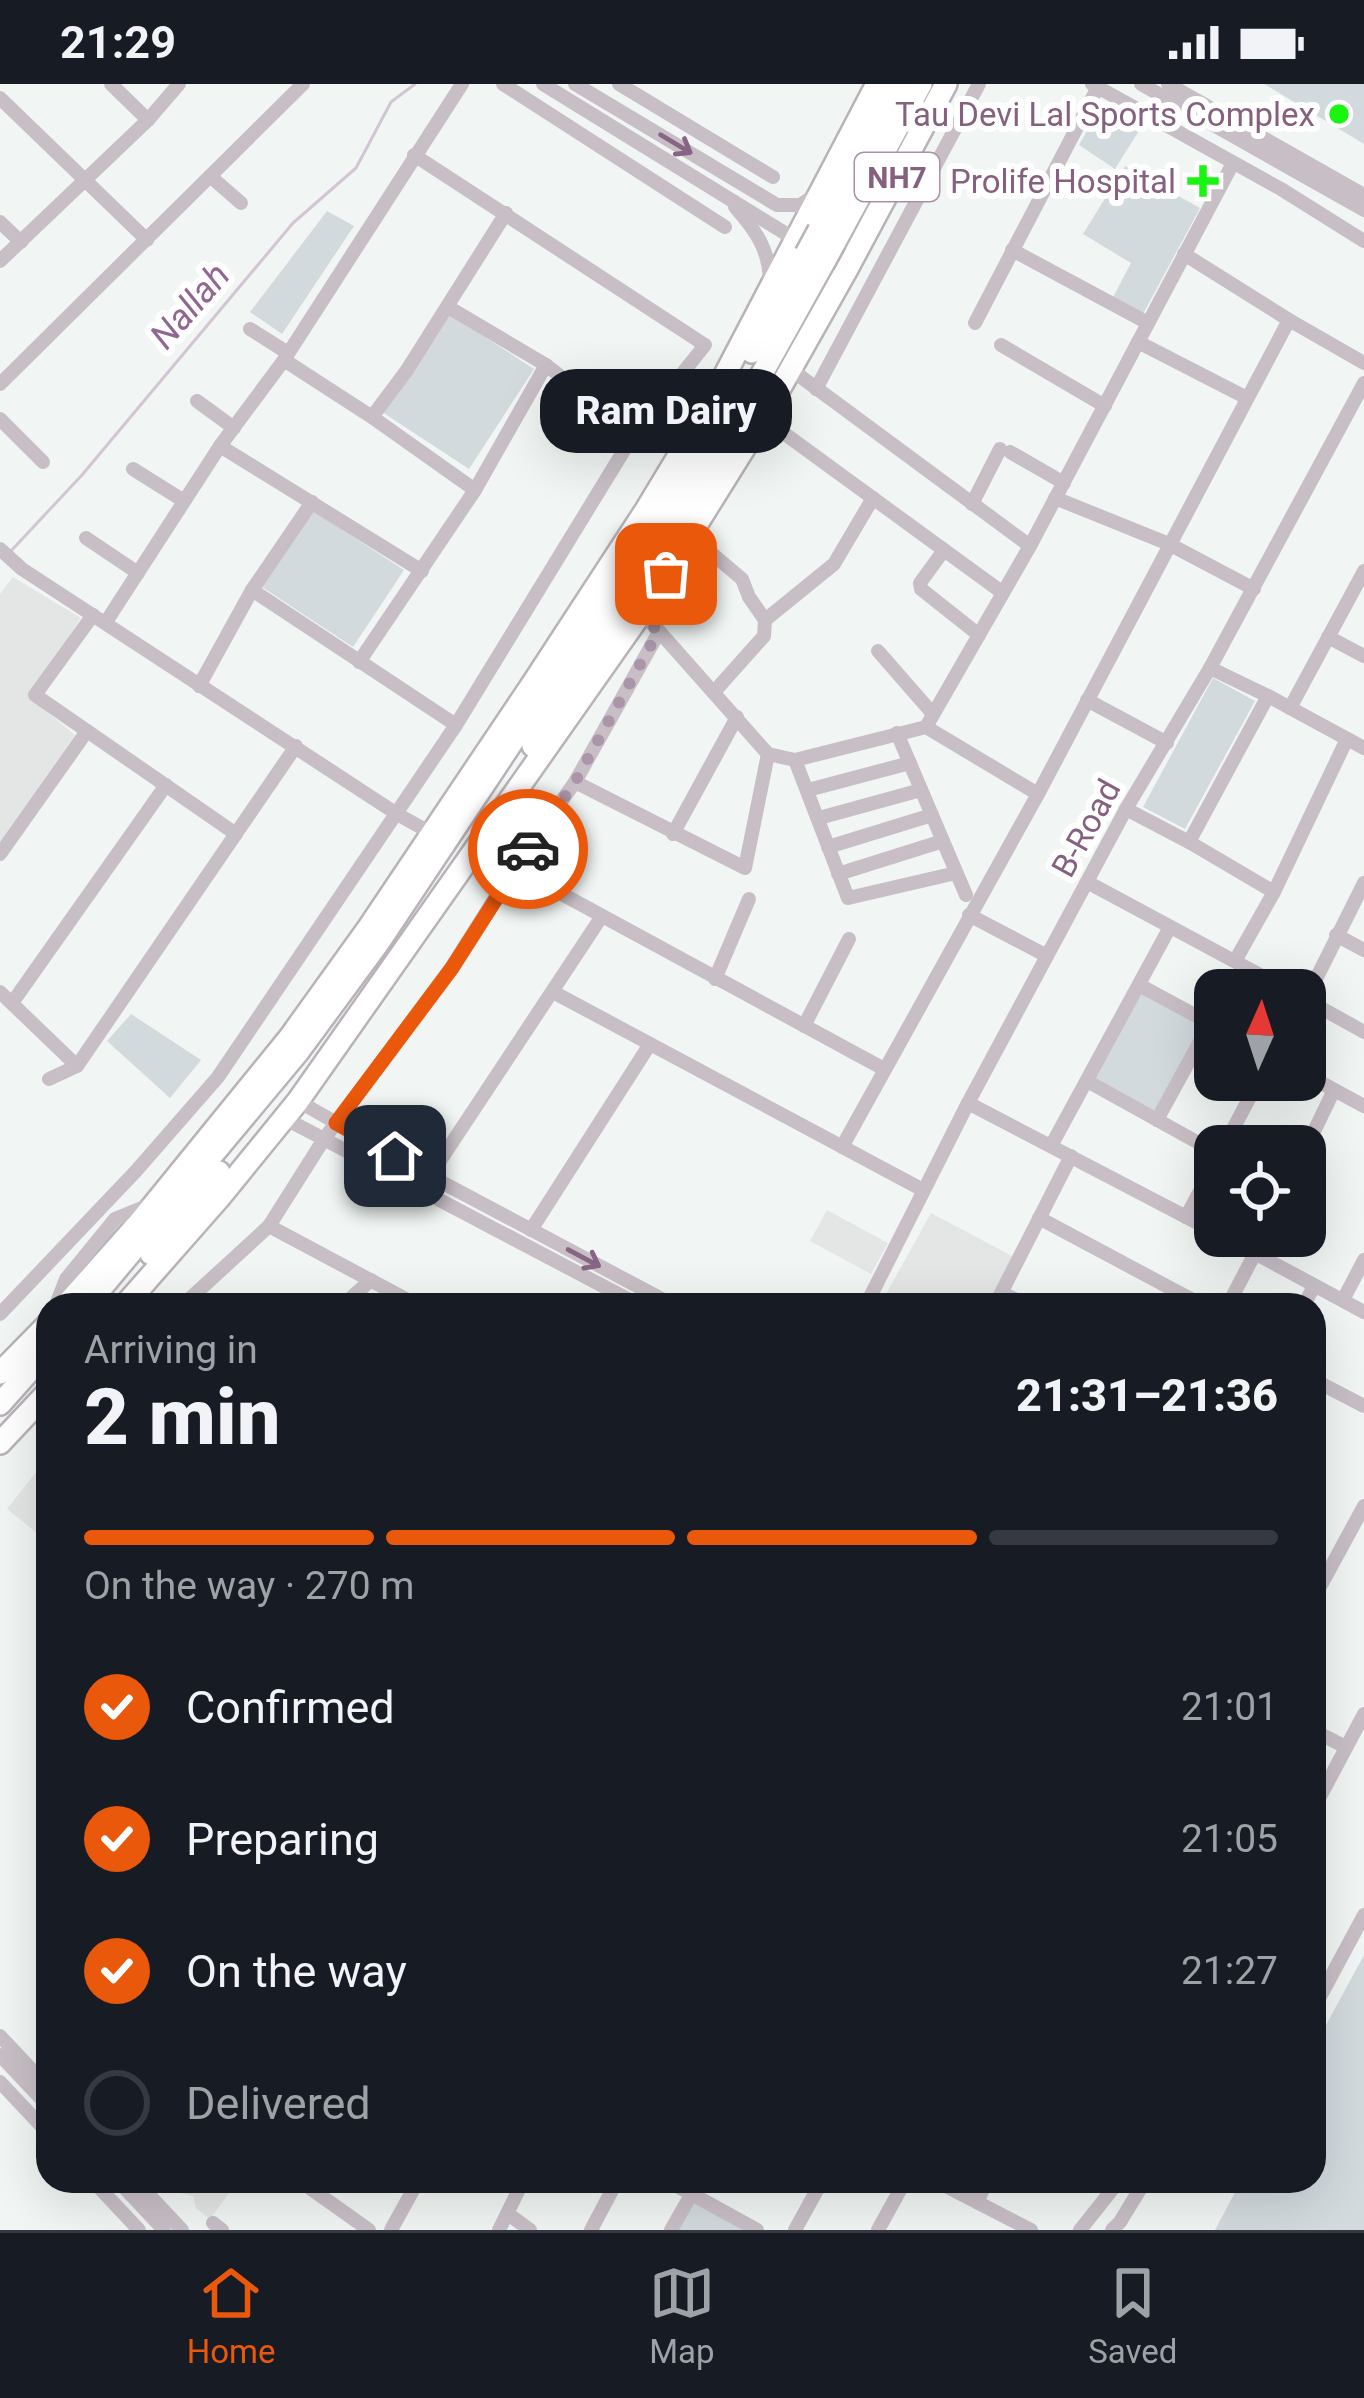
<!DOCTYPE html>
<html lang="en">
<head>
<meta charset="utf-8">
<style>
	body { margin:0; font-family:Roboto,sans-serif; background:#20242c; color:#f1f3f6; height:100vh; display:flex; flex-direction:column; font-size:45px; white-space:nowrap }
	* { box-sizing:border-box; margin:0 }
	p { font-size:39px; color:#9ea1a6 }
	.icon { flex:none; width:66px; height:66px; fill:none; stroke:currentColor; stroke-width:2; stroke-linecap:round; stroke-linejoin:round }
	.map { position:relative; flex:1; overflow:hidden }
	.sheet { position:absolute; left:36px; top:1209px; width:1290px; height:900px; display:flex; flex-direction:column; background:#171b24; border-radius:36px; box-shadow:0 12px 48px #0002 }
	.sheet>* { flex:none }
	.needle { width:78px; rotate:3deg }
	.fabs { position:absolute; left:1194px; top:885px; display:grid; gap:24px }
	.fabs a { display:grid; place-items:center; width:132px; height:132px; border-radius:24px; background:#171b24; box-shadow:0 12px 48px #0002; font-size:60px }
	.pin { position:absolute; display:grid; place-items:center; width:102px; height:102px; color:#fff; margin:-51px; border-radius:24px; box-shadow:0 6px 18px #0006 }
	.courier { position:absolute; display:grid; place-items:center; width:120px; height:120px; margin:-60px; border:9px solid #ea580c; border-radius:50%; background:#fff; color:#222; box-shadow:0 3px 15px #0007 }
	.bubble { position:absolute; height:84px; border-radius:36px; background:#171b24; box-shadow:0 12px 48px #0002; font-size:39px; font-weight:800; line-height:84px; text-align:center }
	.summary em { font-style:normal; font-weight:800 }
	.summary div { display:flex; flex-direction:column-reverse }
	.summary { display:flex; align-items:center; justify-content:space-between; height:204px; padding:0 48px }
	h1 { font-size:78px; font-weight:800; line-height:90px }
	.bar { display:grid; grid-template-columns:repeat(4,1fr); gap:18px 12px; align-content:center; height:144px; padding:0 48px }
	.bar i { height:15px; border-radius:9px; background:#363941 }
	.bar .current { background:#ea580c }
	.bar p { grid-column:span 4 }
	ol { padding:0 48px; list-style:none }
	li { display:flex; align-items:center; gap:36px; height:132px }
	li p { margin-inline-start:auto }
	li .icon { padding:12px; border-radius:50%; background:#ea580c; color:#fff; stroke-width:4 }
	li:last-child { color:#9ea1a6 }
	li i { width:66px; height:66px; border:6px solid #363941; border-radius:50% }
	.status { display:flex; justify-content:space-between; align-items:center; height:84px; padding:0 60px; background:#171b24; direction:ltr }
	.status svg { height:33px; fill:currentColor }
	.tab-bar { display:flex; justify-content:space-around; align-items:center; height:168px; border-top:3px solid #363941; background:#171b24; font-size:33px; color:#9ea1a6 }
	.tab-bar a { display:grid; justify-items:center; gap:6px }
	.tab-bar .current { color:#ea580c }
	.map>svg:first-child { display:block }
	.built { fill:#e4e6e6 }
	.green { fill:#d2dade }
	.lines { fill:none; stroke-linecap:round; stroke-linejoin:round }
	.stream { stroke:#d3c5d3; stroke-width:3 }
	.highway-casing { stroke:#bab2b9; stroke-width:26 }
	.minor { stroke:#c8bfc6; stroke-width:14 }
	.highway { stroke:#fff; stroke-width:21 }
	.highway-bridge-casing { stroke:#bab2b9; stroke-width:26; stroke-linecap:butt }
	.highway-bridge { stroke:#fff; stroke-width:21 }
	.oneway { stroke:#886683 }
	.done { stroke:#ab95a8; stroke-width:12; stroke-dasharray:0 21.6 }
	.route { stroke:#ea580c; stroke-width:15 }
	.poi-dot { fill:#19f511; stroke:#fff; stroke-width:4.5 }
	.labels { text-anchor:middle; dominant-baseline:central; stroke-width:12; stroke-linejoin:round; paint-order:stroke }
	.shield { fill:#fff; stroke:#aa90a5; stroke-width:3 }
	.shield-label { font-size:30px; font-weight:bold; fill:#85617f }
	.poi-label { font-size:33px; fill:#85617f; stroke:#fff; text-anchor:end }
	.street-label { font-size:33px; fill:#85617f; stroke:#fff }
	.water-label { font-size:36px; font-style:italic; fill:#916691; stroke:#fff }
</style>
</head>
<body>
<div class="status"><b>21:29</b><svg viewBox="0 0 49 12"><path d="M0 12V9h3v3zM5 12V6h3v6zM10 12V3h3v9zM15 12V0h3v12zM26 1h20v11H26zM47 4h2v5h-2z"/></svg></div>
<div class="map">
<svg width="1364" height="2146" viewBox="0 0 1364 2146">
	<rect width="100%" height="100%" fill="#f1f6f4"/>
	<!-- built -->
	<g class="built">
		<polygon points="13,493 81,534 29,613 75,651 0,758 0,510"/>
		<polygon points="827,1126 888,1159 871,1190 810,1157"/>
		<polygon points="931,1129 1014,1173 987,1221 880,1221"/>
		<polygon points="48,1373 48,1458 7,1425"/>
		<polygon points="164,2097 238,2097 210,2135 196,2124 193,2112 173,2107"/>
	</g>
	<!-- green -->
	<g class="green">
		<polygon points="1264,0 1364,0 1364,60"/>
		<polygon points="1103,18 1142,42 1115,85 1079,61"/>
		<polygon points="1125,82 1200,124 1143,230 1112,215 1131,179 1083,150"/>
		<polygon points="327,127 354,142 282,250 250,228"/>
		<polygon points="447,228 534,285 469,385 382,328"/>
		<polygon points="312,426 404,486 353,563 262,503"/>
		<polygon points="1213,594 1255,617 1185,745 1143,723"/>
		<polygon points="1142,908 1202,942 1153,1030 1093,996"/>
		<polygon points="131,930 201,976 170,1014 107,957"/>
		<polygon points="1364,1871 1364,2146 1215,2146 1241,2097 1314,2097 1314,1963"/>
		<polygon points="692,2118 745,2146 677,2146"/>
	</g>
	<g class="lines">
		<!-- stream -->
		<polyline class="stream" points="10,468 82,391 293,139 356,84 391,18 415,0"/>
		<!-- highway casing -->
		<g class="highway-casing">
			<g id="highway">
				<polyline points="819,146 899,0"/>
				<polyline points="835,158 921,0"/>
				<polyline points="752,268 806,170"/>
				<polyline points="533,662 690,419 823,180"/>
				<polyline points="151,1170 219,1088"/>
				<polyline points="66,1221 138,1140 290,953 369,843 533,599 646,426 707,325 877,0"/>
				<polyline points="87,1221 298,968 379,858 614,505 674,410 700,363"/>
				<polyline points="125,1221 219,1114 298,1017 642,528 763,334 847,185 946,0"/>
				<polyline points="0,1289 48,1240"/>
				<polyline points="0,1320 48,1266"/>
				<polyline points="0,1359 48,1308"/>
			</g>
		</g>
		<!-- minor -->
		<g class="minor">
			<polyline points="111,0 148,36"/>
			<polyline points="503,0 725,143"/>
			<polyline points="543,0 801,159"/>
			<polyline points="575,0 777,121 800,121 816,111"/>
			<polyline points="619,0 773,93"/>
			<polyline points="1092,0 1281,105 1364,157"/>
			<polyline points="1141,0 1364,126"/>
			<polyline points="1168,0 1364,111"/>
			<polyline points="0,14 147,156"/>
			<polyline points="210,92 241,119"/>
			<path d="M735,123C756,147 769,165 770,197"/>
			<polyline points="0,138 21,158"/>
			<polyline points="1012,166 1148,239"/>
			<polyline points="1184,170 1289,236 1364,279"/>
			<polyline points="0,177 148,36 179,0"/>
			<polyline points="448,223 546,281 634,350"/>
			<polyline points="975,239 1098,3"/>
			<polyline points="250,245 288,269"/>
			<polyline points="1138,258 1247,314"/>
			<polyline points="1001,261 1105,322"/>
			<polyline points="284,276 372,333 475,406"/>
			<polyline points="789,284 1030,462"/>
			<polyline points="0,300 303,0"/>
			<polyline points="816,305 979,0"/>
			<polyline points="197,317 234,344"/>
			<polyline points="372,333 407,286 506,129"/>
			<polyline points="763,334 1003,509"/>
			<polyline points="0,335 43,378"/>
			<polyline points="220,362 422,487"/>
			<polyline points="1010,368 1064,399"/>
			<polyline points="133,385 184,417"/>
			<polyline points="1055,414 1169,460 1254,505"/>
			<polyline points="972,420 1000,365"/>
			<polyline points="690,451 742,495 749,513 765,536 764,552 714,608"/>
			<polyline points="86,454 138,489"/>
			<polyline points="0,465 22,485 397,730 431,749"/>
			<polyline points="944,466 920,499 921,505 979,551"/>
			<polyline points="252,506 456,641"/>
			<polyline points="642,528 768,670 795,676 926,643 1038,710"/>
			<polyline points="93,531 35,611 236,750"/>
			<polyline points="765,536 834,480 873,414"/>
			<polyline points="106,538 220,362 284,276 462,0"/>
			<polyline points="1328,553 1364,572"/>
			<polyline points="878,567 933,630"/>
			<polyline points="359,578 475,406 546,281"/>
			<polyline points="1210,584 1268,612 1364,664"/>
			<polyline points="199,602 252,506 312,418"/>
			<polyline points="1087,616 1167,659"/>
			<polyline points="1290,624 1364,487"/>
			<polyline points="926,643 1030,462 1233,79"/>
			<polyline points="897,649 966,811"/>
			<polyline points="795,676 848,814 956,789"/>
			<polyline points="575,698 745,784 768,670"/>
			<polyline points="808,706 910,679"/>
			<polyline points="1126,725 1189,758 1274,808"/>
			<polyline points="819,734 921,706"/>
			<polyline points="673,750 737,633"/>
			<polyline points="1189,758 1268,612"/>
			<polyline points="828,763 932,731"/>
			<polyline points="0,770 87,647"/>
			<polyline points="514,784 884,985"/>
			<polyline points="838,790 943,757"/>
			<polyline points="1087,798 1288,906"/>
			<polyline points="969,831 1047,872"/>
			<polyline points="1336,851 1364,866"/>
			<polyline points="1235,877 1274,808 1347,655"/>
			<polyline points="715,895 749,815"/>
			<polyline points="1139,901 1215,942"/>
			<polyline points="0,908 77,982"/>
			<polyline points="553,908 923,1106"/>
			<polyline points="1305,915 1364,948"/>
			<polyline points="1305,917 1364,799"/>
			<polyline points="12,919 166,701"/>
			<polyline points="804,942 849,855"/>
			<polyline points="1305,990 1364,1022"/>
			<polyline points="49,995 77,982 296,662"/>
			<polyline points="1087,997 1215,1068"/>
			<polyline points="298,1017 430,1092 673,1221"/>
			<polyline points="968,1019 1215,1148"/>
			<polyline points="284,1034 639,1221"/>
			<polyline points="1157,1036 1210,939"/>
			<polyline points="1051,1062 1170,843"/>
			<polyline points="1224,1062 1259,996"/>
			<polyline points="842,1063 1038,710 1289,236"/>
			<polyline points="1305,1066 1334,1006"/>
			<polyline points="430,1092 602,832"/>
			<polyline points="1186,1133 1215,1079"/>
			<polyline points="1039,1134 1202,1221"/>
			<polyline points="269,1142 417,1221"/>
			<polyline points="531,1146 650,960"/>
			<polyline points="1223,1152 1364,1228"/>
			<polyline points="1002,1209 1027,1221"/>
			<polyline points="1343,1216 1364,1176"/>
			<polyline points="56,1221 66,1195 115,1135 152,1120"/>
			<polyline points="183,1221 269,1142 324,1055 451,884 514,784 575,698 659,548"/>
			<polyline points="343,1221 371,1196"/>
			<polyline points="866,1221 968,1019 1126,725 1210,584 1364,299"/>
			<polyline points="995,1221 1071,1072"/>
			<polyline points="1228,1221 1264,1152"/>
			<polyline points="1304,1221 1314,1202"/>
			<polyline points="0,1230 136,1087 218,993 456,641 634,350 705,261 414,71"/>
			<polyline points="1314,1296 1364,1322"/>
			<polyline points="1314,1514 1364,1422"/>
			<polyline points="1314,1647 1346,1663"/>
			<polyline points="1314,1724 1364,1630"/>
			<polyline points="1314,1924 1364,1831"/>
			<polyline points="0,1952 48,2003"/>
			<polyline points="0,1971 48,2022"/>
			<polyline points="0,1998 48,2049"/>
			<polyline points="93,2097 139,2146"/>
			<polyline points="118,2097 164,2146"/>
			<polyline points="136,2097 182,2146"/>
			<polyline points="300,2097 369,2146"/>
			<polyline points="668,2097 757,2146"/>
			<polyline points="936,2097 1031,2146"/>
			<polyline points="977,2118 987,2097"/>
			<polyline points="508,2130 530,2146"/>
			<polyline points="213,2139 222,2146"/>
			<polyline points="391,2146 418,2097"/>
			<polyline points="499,2146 523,2097"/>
			<polyline points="591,2146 617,2097"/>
			<polyline points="671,2146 691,2111"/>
			<polyline points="795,2146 822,2097"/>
			<polyline points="878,2146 905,2097"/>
			<polyline points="1080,2146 1119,2097"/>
			<polyline points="1112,2146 1120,2138 1145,2097"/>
		</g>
		<!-- highway -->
		<use href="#highway" class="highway"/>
		<!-- highway-bridge casing -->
		<g class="highway-bridge-casing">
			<g id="highway-bridge">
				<polyline points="806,170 819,146"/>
				<polyline points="823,180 835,158"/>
			</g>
		</g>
		<!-- highway-bridge -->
		<use href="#highway-bridge" class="highway-bridge"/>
	</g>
	<!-- one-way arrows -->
	<defs><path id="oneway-shaft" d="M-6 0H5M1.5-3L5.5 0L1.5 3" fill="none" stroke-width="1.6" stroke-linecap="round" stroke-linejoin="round" transform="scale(3)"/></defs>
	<g class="oneway">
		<use href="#oneway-shaft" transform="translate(676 60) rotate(31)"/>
		<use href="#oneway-shaft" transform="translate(584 1174) rotate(28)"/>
	</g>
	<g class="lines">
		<!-- done -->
		<polyline class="done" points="528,765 575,698 658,548 642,529 666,490"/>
		<!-- route -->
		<polyline class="route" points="395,1072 336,1039 452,884 528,765"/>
	</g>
	<!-- markers -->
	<g class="poi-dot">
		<circle cx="1339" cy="30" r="12"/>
		<path d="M1197 79h12v12h12v12h-12v12h-12v-12h-12v-12h12z"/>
	</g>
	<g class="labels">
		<!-- shield labels -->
		<rect class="shield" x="855" y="69" width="84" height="48" rx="9"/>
		<g class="shield-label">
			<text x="897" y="93">NH7</text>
		</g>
		<!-- poi labels -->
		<g class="poi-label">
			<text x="1315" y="30">Tau Devi Lal Sports Complex</text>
			<text x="1176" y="97">Prolife Hospital</text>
		</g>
		<!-- street labels -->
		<g class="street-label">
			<text transform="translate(1086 744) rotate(-61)">B-Road</text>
		</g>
		<!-- water labels -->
		<g class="water-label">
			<text transform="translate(190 222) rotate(-49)">Nallah</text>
		</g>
	</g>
</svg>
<div class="fabs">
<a><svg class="needle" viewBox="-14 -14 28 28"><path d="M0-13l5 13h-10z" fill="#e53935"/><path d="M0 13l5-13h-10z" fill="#9ea1a6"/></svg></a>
<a><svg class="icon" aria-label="locate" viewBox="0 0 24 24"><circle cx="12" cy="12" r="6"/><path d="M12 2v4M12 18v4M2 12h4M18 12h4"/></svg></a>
</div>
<div class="pin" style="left:666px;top:490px;background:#ea580c"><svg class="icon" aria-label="bag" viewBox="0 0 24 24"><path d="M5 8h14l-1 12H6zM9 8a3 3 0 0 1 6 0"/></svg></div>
<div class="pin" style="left:395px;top:1072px;background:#1f2937"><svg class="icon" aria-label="home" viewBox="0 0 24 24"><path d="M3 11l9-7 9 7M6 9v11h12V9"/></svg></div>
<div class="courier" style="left:528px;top:765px"><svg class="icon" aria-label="car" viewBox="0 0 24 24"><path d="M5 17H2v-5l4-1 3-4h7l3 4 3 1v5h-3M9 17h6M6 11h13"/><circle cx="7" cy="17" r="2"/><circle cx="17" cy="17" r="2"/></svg></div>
<div class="bubble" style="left:540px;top:285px;width:252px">Ram Dairy</div>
<section class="sheet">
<div class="summary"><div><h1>2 min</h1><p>Arriving in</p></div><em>21:31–21:36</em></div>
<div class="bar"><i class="current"></i><i class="current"></i><i class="current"></i><i></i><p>On the way · 270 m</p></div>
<ol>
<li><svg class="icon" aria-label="check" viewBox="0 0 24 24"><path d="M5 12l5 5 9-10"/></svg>Confirmed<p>21:01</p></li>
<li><svg class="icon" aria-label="check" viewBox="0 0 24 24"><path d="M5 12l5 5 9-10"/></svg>Preparing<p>21:05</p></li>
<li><svg class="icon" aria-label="check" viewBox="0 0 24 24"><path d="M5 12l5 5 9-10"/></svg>On the way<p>21:27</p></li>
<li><i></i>Delivered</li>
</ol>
</section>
</div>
<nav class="tab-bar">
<a class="current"><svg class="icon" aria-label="home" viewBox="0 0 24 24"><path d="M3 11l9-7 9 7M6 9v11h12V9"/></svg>Home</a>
<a><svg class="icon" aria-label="map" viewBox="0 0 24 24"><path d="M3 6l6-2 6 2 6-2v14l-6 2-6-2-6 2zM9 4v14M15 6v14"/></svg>Map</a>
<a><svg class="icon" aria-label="saved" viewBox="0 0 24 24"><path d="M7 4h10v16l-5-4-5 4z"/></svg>Saved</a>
</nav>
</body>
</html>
